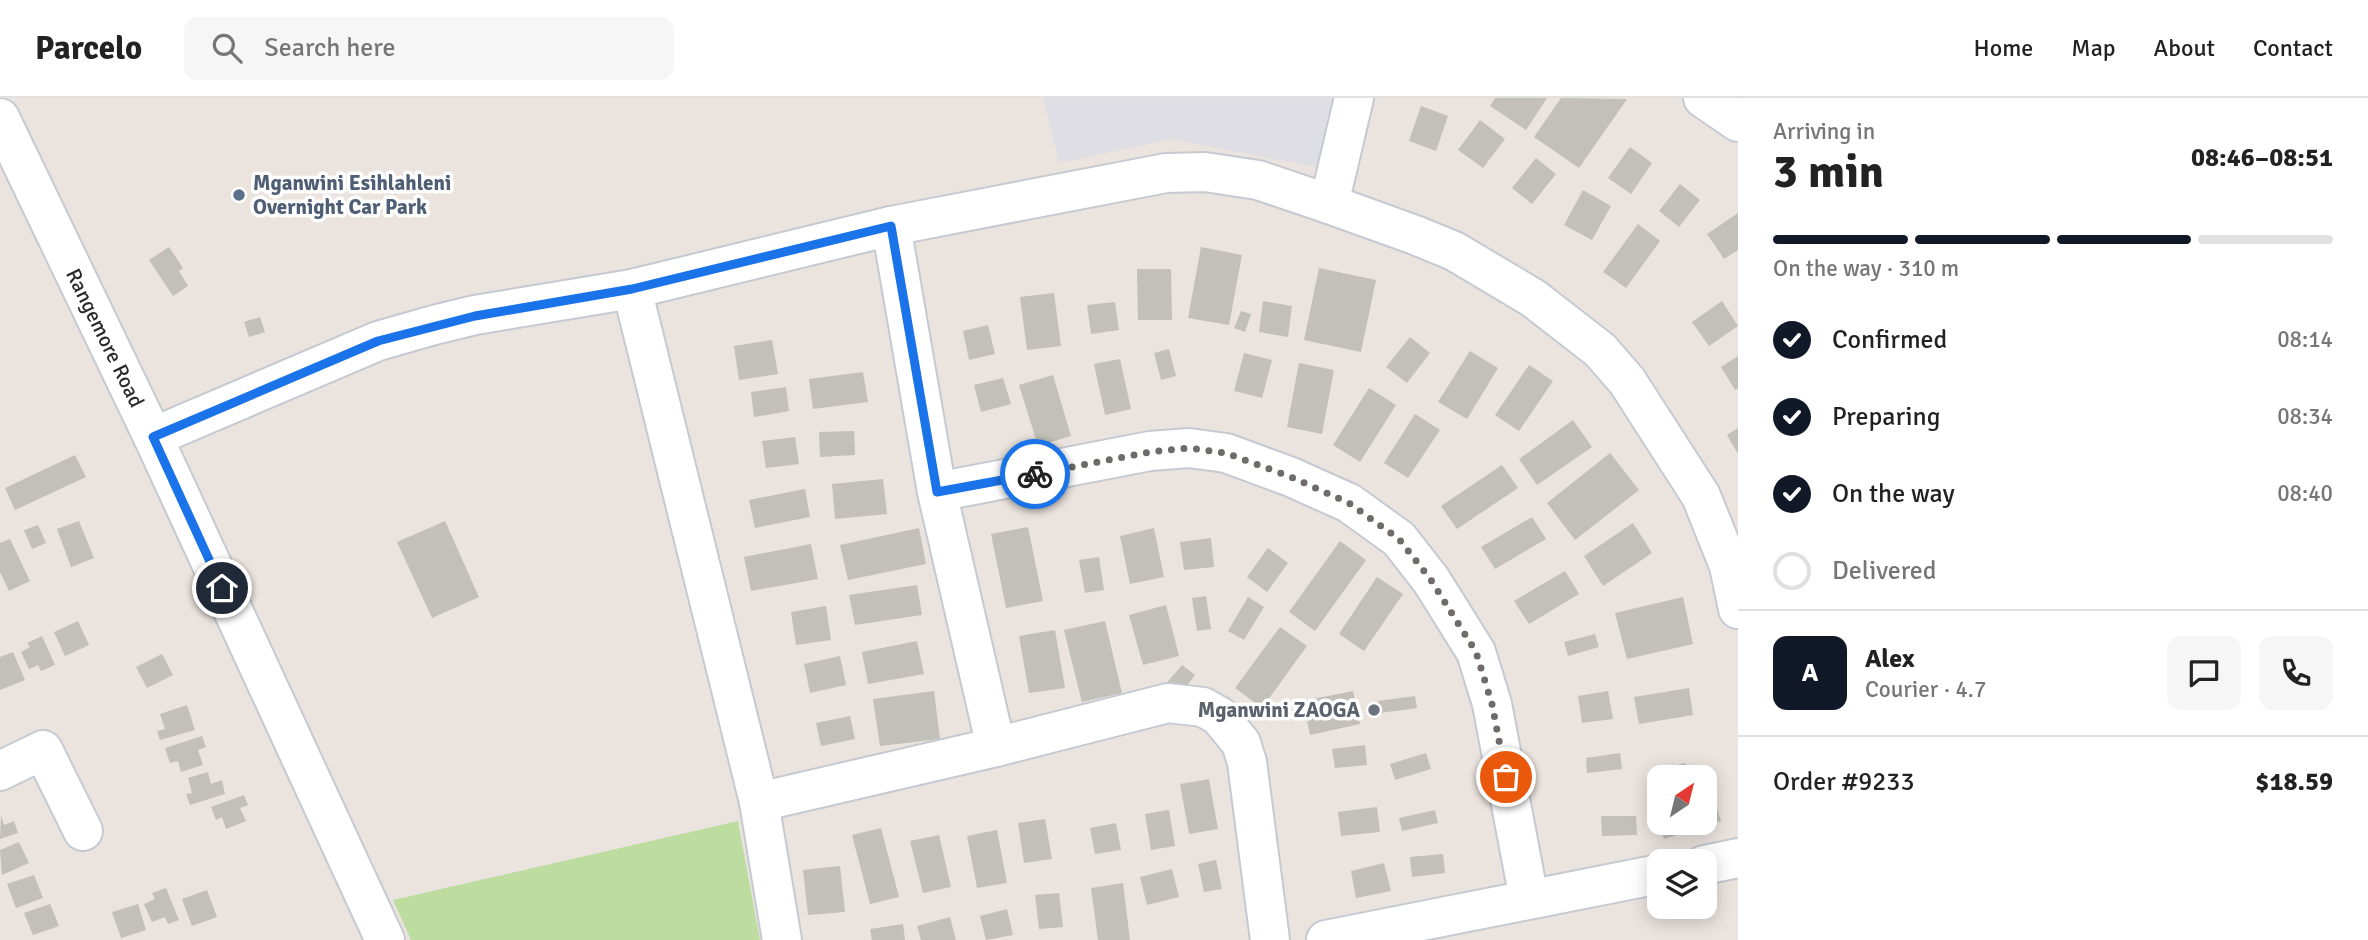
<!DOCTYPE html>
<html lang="en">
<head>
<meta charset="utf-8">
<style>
	body { margin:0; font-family:Signika,sans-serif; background:#f6f6f6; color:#222; height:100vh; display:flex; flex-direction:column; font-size:26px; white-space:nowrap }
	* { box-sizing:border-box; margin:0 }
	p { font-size:23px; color:#767676 }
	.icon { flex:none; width:38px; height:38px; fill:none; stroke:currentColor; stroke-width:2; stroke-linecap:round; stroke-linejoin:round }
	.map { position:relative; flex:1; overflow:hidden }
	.details { display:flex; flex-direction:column; background:#fff; width:630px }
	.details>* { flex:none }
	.needle { width:46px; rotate:35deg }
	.tools { position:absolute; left:1647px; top:667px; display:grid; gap:14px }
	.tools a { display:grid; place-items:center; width:70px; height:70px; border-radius:14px; background:#fff; box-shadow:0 4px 18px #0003; font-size:35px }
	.pin { position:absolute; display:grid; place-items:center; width:60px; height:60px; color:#fff; margin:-30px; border:4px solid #fff; border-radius:50%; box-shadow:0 2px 7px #0007 }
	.courier { position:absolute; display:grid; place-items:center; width:70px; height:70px; margin:-35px; border:5px solid #1a73e8; border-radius:50%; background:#fff; color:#222; box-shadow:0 2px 9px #0007 }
	.head em { font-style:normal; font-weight:700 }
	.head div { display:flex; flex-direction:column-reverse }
	.head { display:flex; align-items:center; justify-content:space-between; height:119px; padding:0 35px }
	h1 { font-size:46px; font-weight:700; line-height:52px }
	.bar { display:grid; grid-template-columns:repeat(4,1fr); gap:10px 7px; align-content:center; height:84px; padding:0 35px }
	.bar i { height:9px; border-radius:5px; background:#e0e0e0 }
	.bar .current { background:#111827 }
	.bar p { grid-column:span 4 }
	.line { display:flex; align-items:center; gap:18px; padding:0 35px; border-top:2px solid #e0e0e0 }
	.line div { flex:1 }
	.round { display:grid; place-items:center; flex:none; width:74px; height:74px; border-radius:14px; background:#f6f6f6 }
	ol { padding:0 35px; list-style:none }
	li { display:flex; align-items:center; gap:21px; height:77px }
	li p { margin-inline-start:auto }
	li .icon { padding:7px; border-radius:50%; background:#111827; color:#fff; stroke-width:4 }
	li:last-child { color:#767676 }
	li i { width:38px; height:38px; border:4px solid #e0e0e0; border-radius:50% }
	header { display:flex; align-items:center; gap:42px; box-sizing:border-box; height:98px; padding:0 35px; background:#fff; border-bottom:2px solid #e0e0e0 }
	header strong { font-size:33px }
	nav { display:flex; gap:38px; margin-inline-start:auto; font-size:24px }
	.search { width:490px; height:63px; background:#f6f6f6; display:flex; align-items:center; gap:18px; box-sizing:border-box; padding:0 24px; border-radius:14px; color:#767676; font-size:26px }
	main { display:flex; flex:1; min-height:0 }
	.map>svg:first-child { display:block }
	.industrial { fill:#dfdee4 }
	.green { fill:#bcdca0 }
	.building { fill:#c3bfb9 }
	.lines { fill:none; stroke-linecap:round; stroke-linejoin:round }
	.minor-casing { stroke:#c5cad2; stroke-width:42 }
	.minor { stroke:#fff; stroke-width:38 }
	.done { stroke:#6e6b69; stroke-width:7; stroke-dasharray:0 12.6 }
	.route { stroke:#1a73e8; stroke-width:9 }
	.service-dot { fill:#5c6f8a; stroke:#fff; stroke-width:2.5 }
	.worship-dot { fill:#6b7280; stroke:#fff; stroke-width:2.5 }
	.labels { text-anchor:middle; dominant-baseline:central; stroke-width:7; stroke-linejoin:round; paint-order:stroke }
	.service-label { font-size:21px; font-weight:bold; fill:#4e5e75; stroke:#fff; text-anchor:start }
	.street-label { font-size:21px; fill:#2a2a2a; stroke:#fff }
	.worship-label { font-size:21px; font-weight:bold; fill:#5b616d; stroke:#fff; text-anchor:end }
</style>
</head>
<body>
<header>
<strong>Parcelo</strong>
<div class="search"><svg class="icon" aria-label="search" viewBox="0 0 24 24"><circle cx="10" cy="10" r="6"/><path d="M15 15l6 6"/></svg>Search here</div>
<nav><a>Home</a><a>Map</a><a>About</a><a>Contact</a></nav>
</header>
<main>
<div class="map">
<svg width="1738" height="842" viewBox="0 0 1738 842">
	<rect width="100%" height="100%" fill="#ebe3de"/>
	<!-- industrial -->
	<polygon class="industrial" points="1043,0 1333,0 1317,69 1172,41 1059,65"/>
	<!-- green -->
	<polygon class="green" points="738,723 760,842 411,842 393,802"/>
	<!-- building -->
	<g class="building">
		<polygon points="1495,0 1547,0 1526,32 1490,8"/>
		<polygon points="1561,0 1627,1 1579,70 1534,39"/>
		<polygon points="1421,8 1448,18 1436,53 1409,43"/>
		<polygon points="1480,22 1505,41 1483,70 1458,52"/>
		<polygon points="1630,49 1652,65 1631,96 1608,80"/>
		<polygon points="1536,60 1556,76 1532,106 1512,90"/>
		<polygon points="1680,86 1700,102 1679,129 1659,113"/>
		<polygon points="1583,92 1611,108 1592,142 1564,127"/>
		<polygon points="1738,115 1738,152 1724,161 1707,136"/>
		<polygon points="1638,126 1660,143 1626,190 1603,174"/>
		<polygon points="169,149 183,170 179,173 188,188 173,198 149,162"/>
		<polygon points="1201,149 1242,157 1229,227 1188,220"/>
		<polygon points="1319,170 1376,182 1361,254 1304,242"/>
		<polygon points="1137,171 1171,171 1172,222 1138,222"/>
		<polygon points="1054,195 1061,248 1027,252 1020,199"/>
		<polygon points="1263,203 1292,208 1288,239 1259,234"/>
		<polygon points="1722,203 1738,228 1709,248 1692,224"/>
		<polygon points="1115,204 1119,232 1091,236 1087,207"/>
		<polygon points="1241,213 1251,216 1245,234 1234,230"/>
		<polygon points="260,219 265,234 249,239 244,224"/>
		<polygon points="988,227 995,256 969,262 963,233"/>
		<polygon points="1410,239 1430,255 1407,285 1386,269"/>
		<polygon points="772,242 778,276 739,282 734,248"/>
		<polygon points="1169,251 1176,278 1161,282 1154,255"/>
		<polygon points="1470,253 1498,270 1467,321 1438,304"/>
		<polygon points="1244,255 1272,262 1262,300 1234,293"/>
		<polygon points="1738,258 1738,290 1735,292 1721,269"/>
		<polygon points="1120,261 1131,311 1105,317 1094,266"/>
		<polygon points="1299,265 1334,272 1322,336 1287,329"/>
		<polygon points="1529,267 1553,283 1519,333 1495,317"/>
		<polygon points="863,274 868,304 813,311 809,281"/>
		<polygon points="1053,277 1071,338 1038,348 1019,287"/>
		<polygon points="1003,280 1011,306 981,314 974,287"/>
		<polygon points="786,289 789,313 754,319 751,294"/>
		<polygon points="1369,290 1396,307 1360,364 1333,347"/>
		<polygon points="1415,316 1440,332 1408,380 1384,365"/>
		<polygon points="1573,322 1592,349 1537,387 1519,361"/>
		<polygon points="1738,330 1738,356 1727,337"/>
		<polygon points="854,333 855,357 820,359 819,334"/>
		<polygon points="795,339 799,366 766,370 762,343"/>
		<polygon points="1610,355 1639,392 1575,442 1547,405"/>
		<polygon points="75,357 86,379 15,412 5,390"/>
		<polygon points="1502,367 1518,390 1457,431 1441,408"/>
		<polygon points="883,381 887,416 835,421 832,386"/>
		<polygon points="805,391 810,419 755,430 749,402"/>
		<polygon points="1532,419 1546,441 1495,471 1481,449"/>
		<polygon points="79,423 94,460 71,469 57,431"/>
		<polygon points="445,423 479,499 432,520 397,444"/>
		<polygon points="1633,425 1652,455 1603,488 1584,458"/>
		<polygon points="38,427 46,445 32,451 24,432"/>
		<polygon points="1028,429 1043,503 1006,510 991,436"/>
		<polygon points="919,430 926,466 848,482 840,447"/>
		<polygon points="1154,430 1164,479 1130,486 1120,438"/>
		<polygon points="1211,440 1214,469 1184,472 1180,444"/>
		<polygon points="10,441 30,483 9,493 0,474 0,445"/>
		<polygon points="1340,443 1366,462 1315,533 1289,514"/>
		<polygon points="811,446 818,481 751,493 744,459"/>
		<polygon points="1268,450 1288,465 1267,494 1247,479"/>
		<polygon points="1099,459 1104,492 1085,495 1079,462"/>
		<polygon points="1565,473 1579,496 1529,526 1514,503"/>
		<polygon points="1377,479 1403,496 1364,553 1339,536"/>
		<polygon points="917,487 922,517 855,527 849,497"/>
		<polygon points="1206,498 1211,531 1197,533 1192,500"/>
		<polygon points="1248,499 1264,509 1244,542 1228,533"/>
		<polygon points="1683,499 1693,546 1627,561 1615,515"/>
		<polygon points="1166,507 1179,558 1143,567 1129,517"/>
		<polygon points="826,508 831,542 796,547 791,514"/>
		<polygon points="78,523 89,547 65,558 54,534"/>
		<polygon points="1105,523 1122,595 1082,604 1064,532"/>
		<polygon points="1280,529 1307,548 1262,610 1235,590"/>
		<polygon points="1055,532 1065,590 1029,595 1019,538"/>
		<polygon points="1595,536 1599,549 1568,558 1564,544"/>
		<polygon points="42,538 55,567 41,573 38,567 29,571 21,554 30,549 27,545"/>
		<polygon points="917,543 924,576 868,586 862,554"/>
		<polygon points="13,554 25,582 0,592 0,559"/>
		<polygon points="162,556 173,577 147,590 136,569"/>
		<polygon points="840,558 846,587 810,595 804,566"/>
		<polygon points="1182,567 1195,577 1179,598 1165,587"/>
		<polygon points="1689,590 1693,617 1639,626 1634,599"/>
		<polygon points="934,593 940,641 880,648 873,601"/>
		<polygon points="1353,593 1360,626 1310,637 1303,603"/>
		<polygon points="1608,593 1613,621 1582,625 1578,598"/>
		<polygon points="1415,598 1417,610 1380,615 1378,603"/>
		<polygon points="187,607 195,632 160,642 157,633 165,631 160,616"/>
		<polygon points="850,618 855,641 821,648 816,625"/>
		<polygon points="202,638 206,649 198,652 203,667 181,674 178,663 170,665 165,650"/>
		<polygon points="1365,647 1367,667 1335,670 1332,651"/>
		<polygon points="1426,655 1431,671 1395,682 1390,666"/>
		<polygon points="1620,655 1622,671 1587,675 1586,660"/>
		<polygon points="1685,665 1689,679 1659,679 1659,693 1656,694 1650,674"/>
		<polygon points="208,674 211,686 222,682 225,696 190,707 186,696 192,695 188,680"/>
		<polygon points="1209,681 1218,731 1189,736 1180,686"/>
		<polygon points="244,697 248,707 240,710 246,723 226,731 222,719 216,722 211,709"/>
		<polygon points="1713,697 1721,723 1664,741 1659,724 1704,724 1704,700"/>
		<polygon points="1377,709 1380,734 1341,738 1338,714"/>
		<polygon points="1169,712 1175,748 1151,752 1145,716"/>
		<polygon points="1435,712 1438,725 1402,733 1399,720"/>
		<polygon points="1,717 4,727 14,723 18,735 0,741"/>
		<polygon points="1601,718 1636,718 1637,737 1602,738"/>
		<polygon points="1045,721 1052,761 1024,765 1018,725"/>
		<polygon points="1116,725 1121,752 1095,756 1090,730"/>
		<polygon points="881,730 899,799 870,806 852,737"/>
		<polygon points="997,732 1007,785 977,790 967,738"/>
		<polygon points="939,737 951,789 923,795 910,743"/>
		<polygon points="19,744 29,765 2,777 0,752"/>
		<polygon points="1443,756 1445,775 1412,779 1410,759"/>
		<polygon points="1216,762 1222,791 1204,794 1198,766"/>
		<polygon points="1384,765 1391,793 1356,800 1351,773"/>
		<polygon points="840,768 845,814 808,817 803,772"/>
		<polygon points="1172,771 1179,799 1147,807 1140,779"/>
		<polygon points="34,777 43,800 16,810 7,786"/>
		<polygon points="1123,785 1130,842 1098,842 1091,790"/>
		<polygon points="166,790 179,822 168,826 165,819 152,824 144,806 155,801 152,795"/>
		<polygon points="207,792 217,819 192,828 182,801"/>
		<polygon points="1059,795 1063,829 1039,831 1035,797"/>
		<polygon points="50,806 59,828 33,837 24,815"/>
		<polygon points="138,806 146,832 121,840 112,814"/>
		<polygon points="1007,811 1013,837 986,842 980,818"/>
		<polygon points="950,819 956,842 921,842 917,828"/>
		<polygon points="903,826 905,842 872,842 870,831"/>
	</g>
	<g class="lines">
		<!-- minor casing -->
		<g class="minor-casing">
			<g id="minor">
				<polyline points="1703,0 1738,24"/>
				<polyline points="0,20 153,339 385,842"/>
				<polyline points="1329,106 1354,0"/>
				<polyline points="891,128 937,394 996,649"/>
				<polyline points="632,191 759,704 782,842"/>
				<polyline points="153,339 378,243 434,227 475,217 632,191 891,128 1166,75 1205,74 1258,82 1329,106 1415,137 1454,153 1533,200 1600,252 1627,283 1701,398 1729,468 1738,511"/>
				<polyline points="937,394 1150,353 1189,350 1226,355 1291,379 1349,405 1399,441 1431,482 1476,554 1492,606 1529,801"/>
				<polyline points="0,673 43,652 83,733"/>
				<polyline points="759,704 996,649 1168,605 1203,609 1219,618 1241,645 1247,664 1270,842"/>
				<polyline points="1704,767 1738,760"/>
				<polyline points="1326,842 1659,776"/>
			</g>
		</g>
		<!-- minor -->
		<use href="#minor" class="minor"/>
	</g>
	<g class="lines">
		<!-- done -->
		<polyline class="done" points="1035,376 1150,354 1189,350 1226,355 1291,379 1349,405 1399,441 1431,482 1476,554 1492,606 1506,679"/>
		<!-- route -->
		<polyline class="route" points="222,490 153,339 378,243 475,218 632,191 891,128 937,394 1035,376"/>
	</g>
	<!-- markers -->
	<circle class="service-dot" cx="239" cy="97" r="7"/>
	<circle class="worship-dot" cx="1374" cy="612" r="7"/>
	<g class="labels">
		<!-- service labels -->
		<g class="service-label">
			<text x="253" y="85">Mganwini Esihlahleni<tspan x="253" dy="24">Overnight Car Park</tspan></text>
		</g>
		<!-- street labels -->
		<g class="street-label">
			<text transform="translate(105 240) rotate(64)">Rangemore Road</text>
		</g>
		<!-- worship labels -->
		<g class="worship-label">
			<text x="1360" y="612">Mganwini ZAOGA</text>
		</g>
	</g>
</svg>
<div class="tools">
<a><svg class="needle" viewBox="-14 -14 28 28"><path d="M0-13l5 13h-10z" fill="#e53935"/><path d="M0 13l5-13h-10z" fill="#767676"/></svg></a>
<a><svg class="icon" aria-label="layers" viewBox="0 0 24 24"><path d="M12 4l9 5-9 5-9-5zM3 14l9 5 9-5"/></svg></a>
</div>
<div class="pin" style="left:1506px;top:679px;background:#ea580c"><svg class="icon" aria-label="bag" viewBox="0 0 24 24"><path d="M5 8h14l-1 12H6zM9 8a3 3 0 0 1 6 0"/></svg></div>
<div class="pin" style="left:222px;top:490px;background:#1f2937"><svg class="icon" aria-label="home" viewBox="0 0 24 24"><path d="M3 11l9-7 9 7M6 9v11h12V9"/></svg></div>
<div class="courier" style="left:1035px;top:376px"><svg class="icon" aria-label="bike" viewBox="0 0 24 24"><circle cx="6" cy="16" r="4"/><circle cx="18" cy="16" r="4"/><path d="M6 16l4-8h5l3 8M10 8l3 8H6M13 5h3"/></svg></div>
</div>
<section class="details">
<div class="head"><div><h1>3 min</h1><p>Arriving in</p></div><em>08:46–08:51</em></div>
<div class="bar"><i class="current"></i><i class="current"></i><i class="current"></i><i></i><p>On the way · 310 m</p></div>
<ol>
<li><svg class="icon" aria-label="check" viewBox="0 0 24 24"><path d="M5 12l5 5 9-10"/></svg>Confirmed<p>08:14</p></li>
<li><svg class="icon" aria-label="check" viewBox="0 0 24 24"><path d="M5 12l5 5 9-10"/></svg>Preparing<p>08:34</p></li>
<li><svg class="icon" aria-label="check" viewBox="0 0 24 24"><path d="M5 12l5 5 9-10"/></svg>On the way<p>08:40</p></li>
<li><i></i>Delivered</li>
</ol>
<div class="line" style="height:126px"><b class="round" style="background:#111827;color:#fff">A</b><div><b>Alex</b><p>Courier · 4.7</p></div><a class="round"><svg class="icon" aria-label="chat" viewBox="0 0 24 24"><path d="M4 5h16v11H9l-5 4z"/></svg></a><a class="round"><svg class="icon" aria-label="phone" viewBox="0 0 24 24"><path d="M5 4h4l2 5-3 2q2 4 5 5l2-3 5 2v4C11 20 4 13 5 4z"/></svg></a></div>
<div class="line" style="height:91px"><div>Order #9233</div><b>$18.59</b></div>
</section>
</main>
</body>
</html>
